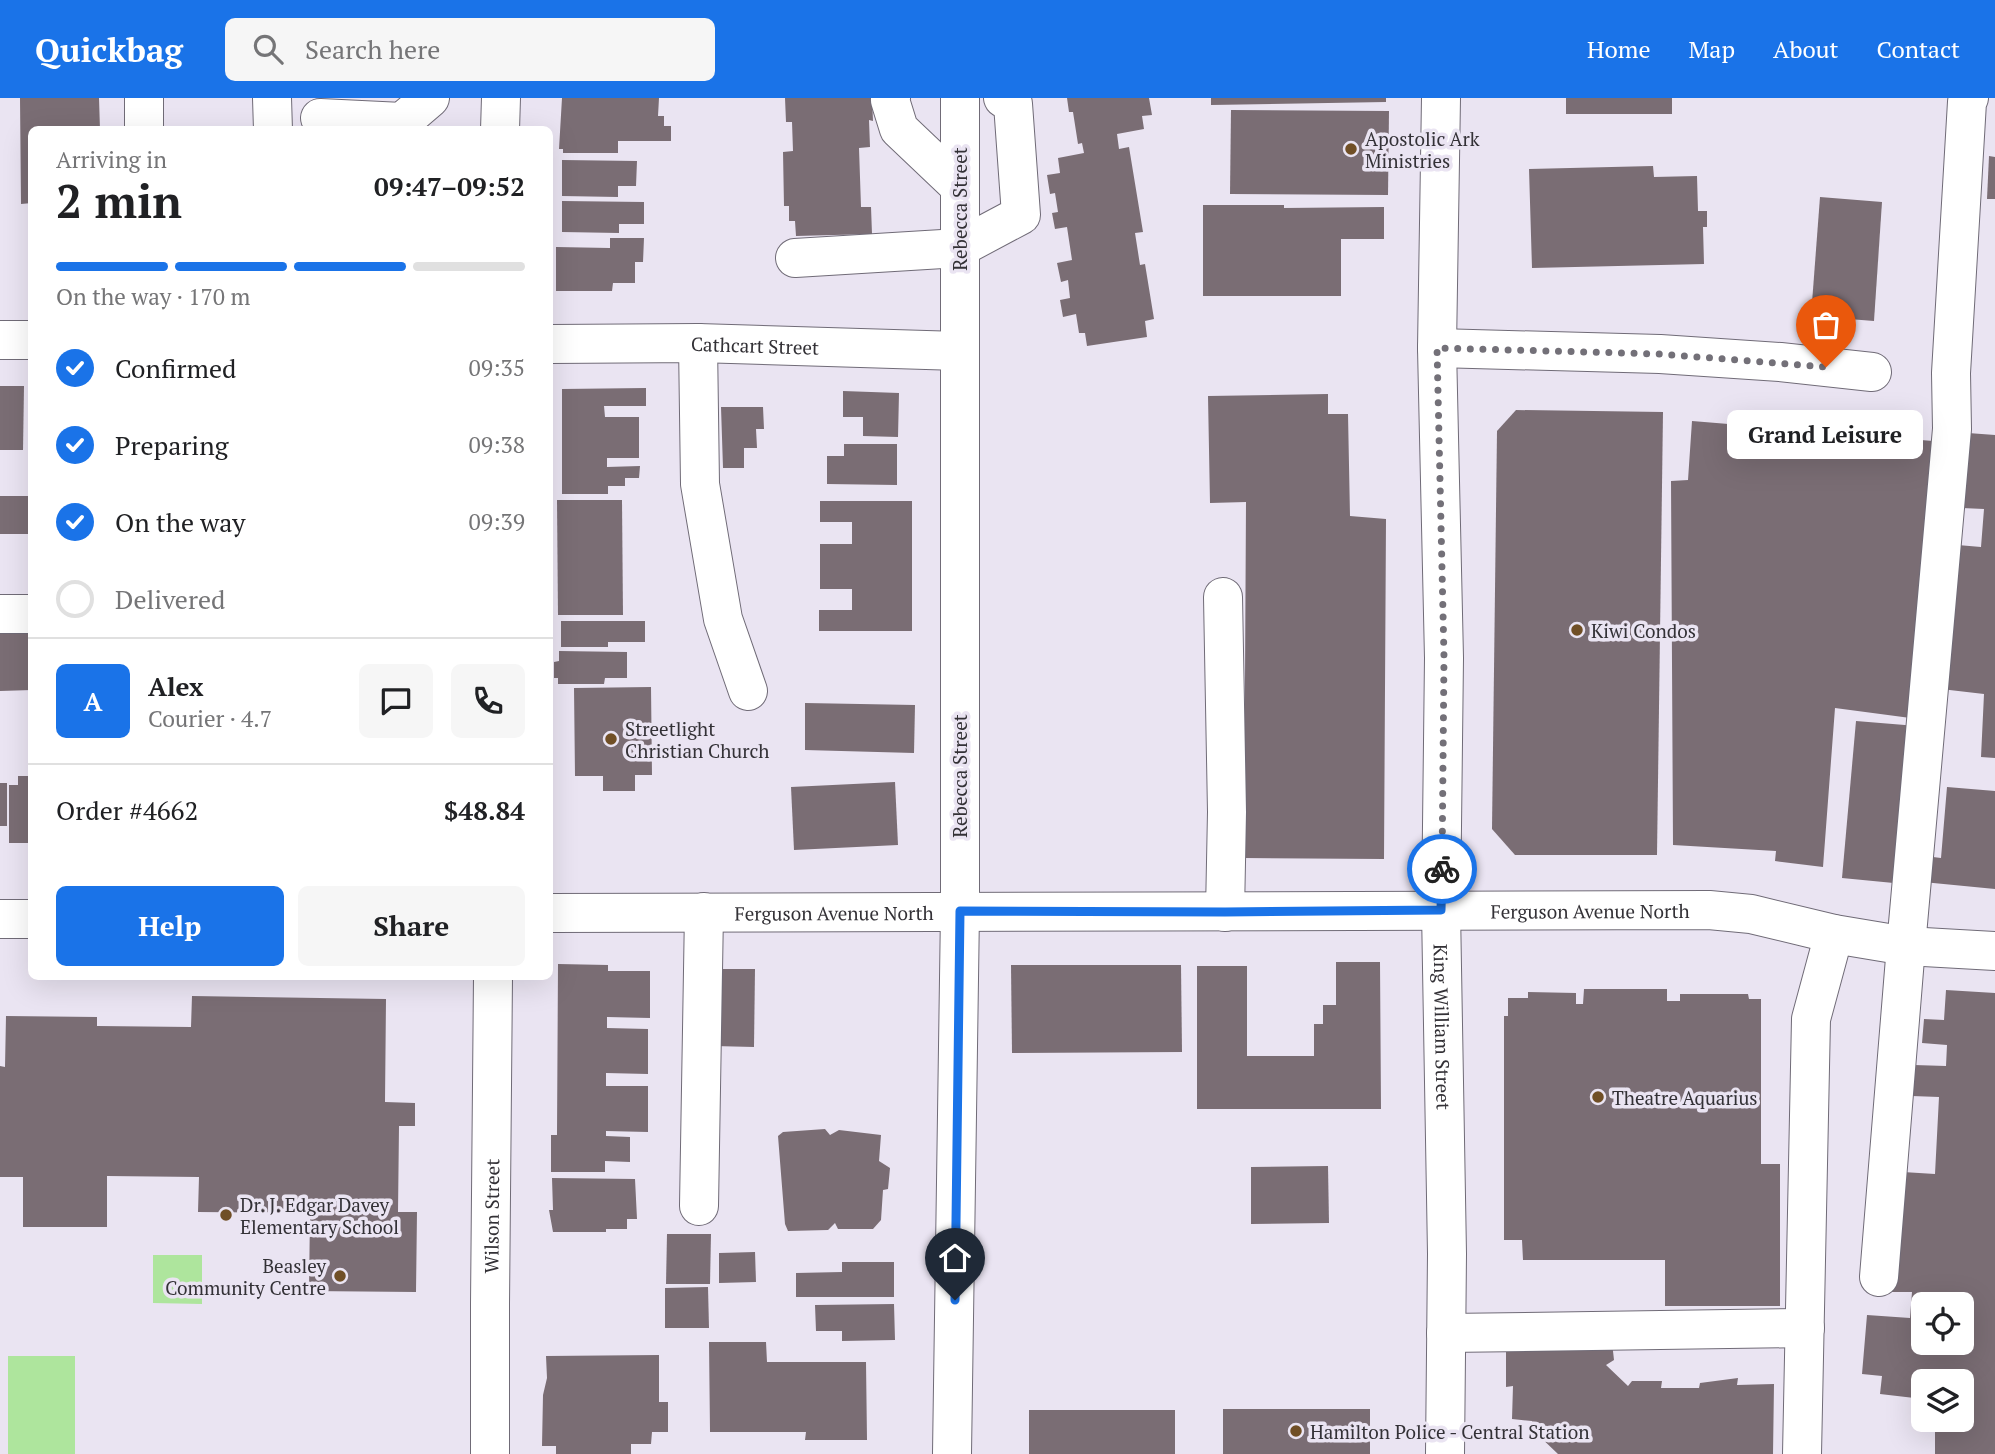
<!DOCTYPE html>
<html lang="en">
<head>
<meta charset="utf-8">
<style>
	body { margin:0; font-family:"PT Serif",serif; background:#f6f6f6; color:#202124; height:100vh; display:flex; flex-direction:column; font-size:26px; white-space:nowrap }
	* { box-sizing:border-box; margin:0 }
	p { font-size:23px; color:#757577 }
	.icon { flex:none; width:38px; height:38px; fill:none; stroke:currentColor; stroke-width:2; stroke-linecap:round; stroke-linejoin:round }
	.map { position:relative; flex:1; overflow:hidden }
	.side { position:absolute; left:28px; top:28px; width:525px; height:854px; display:flex; flex-direction:column; background:#fff; border-radius:10px; box-shadow:0 7px 28px #0002 }
	.side>* { flex:none }
	.tools { position:absolute; left:1911px; top:1194px; display:grid; gap:14px }
	.tools a { display:grid; place-items:center; width:63px; height:63px; border-radius:10px; background:#fff; box-shadow:0 7px 28px #0002; font-size:35px }
	.pin { position:absolute; display:grid; place-items:center; width:60px; height:60px; color:#fff; margin:-72px -30px; border-radius:50% 50% 50% 0; rotate:-45deg; box-shadow:0 0 7px #0007 }
	.pin .icon { rotate:45deg }
	.courier { position:absolute; display:grid; place-items:center; width:70px; height:70px; margin:-35px; border:5px solid #1a73e8; border-radius:50%; background:#fff; color:#222; box-shadow:0 2px 9px #0007 }
	.bubble { position:absolute; height:49px; border-radius:10px; background:#fff; box-shadow:0 7px 28px #0002; font-size:23px; font-weight:600; line-height:49px; text-align:center }
	.summary em { font-style:normal; font-weight:600 }
	.summary div { display:flex; flex-direction:column-reverse }
	.summary { display:flex; align-items:center; justify-content:space-between; height:119px; padding:0 28px }
	h1 { font-size:46px; font-weight:600; line-height:52px }
	.bar { display:grid; grid-template-columns:repeat(4,1fr); gap:10px 7px; align-content:center; height:84px; padding:0 28px }
	.bar i { height:9px; border-radius:5px; background:#e0e0e0 }
	.bar .on { background:#1a73e8 }
	.bar p { grid-column:span 4 }
	.line { display:flex; align-items:center; gap:18px; padding:0 28px; border-top:2px solid #e0e0e0 }
	.line div { flex:1 }
	.round { display:grid; place-items:center; flex:none; width:74px; height:74px; border-radius:10px; background:#f6f6f6 }
	ol { padding:0 28px; list-style:none }
	li { display:flex; align-items:center; gap:21px; height:77px }
	li p { margin-inline-start:auto }
	li .icon { padding:7px; border-radius:50%; background:#1a73e8; color:#fff; stroke-width:4 }
	li:last-child { color:#757577 }
	li i { width:38px; height:38px; border:4px solid #e0e0e0; border-radius:50% }
	.button { display:flex; gap:14px; margin-top:auto; padding:14px 28px }
	.button a { flex:1; height:80px; border-radius:10px; background:#1a73e8; color:#fff; font-size:28px; font-weight:600; line-height:80px; text-align:center }
	.button a+a { background:#f6f6f6; color:#202124 }
	header { display:flex; align-items:center; gap:42px; box-sizing:border-box; height:98px; padding:0 35px; background:#1a73e8; color:#fff }
	header strong { font-size:33px }
	nav { display:flex; gap:38px; margin-inline-start:auto; font-size:24px }
	.search { width:490px; height:63px; background:#f6f6f6; display:flex; align-items:center; gap:18px; box-sizing:border-box; padding:0 24px; border-radius:10px; color:#757577; font-size:26px }
	.map>svg:first-child { display:block }
	.green { fill:#aee59d }
	.building { fill:#7a6d74; fill-rule:evenodd }
	.lines { fill:none; stroke-linecap:round; stroke-linejoin:round }
	.minor-casing { stroke:#706b77; stroke-width:40 }
	.major-casing { stroke:#706b77; stroke-width:40 }
	.minor { stroke:#fff; stroke-width:38 }
	.major { stroke:#fff; stroke-width:38 }
	.done { stroke:#737078; stroke-width:7; stroke-dasharray:0 12.6 }
	.route { stroke:#1a73e8; stroke-width:9 }
	.poi-dot { fill:#704f26; stroke:#eae4f2; stroke-width:2.5 }
	.labels { text-anchor:middle; dominant-baseline:central; stroke-width:7; stroke-linejoin:round; paint-order:stroke }
	.poi-label { font-size:19px; fill:#333136; stroke:#eae4f2; text-anchor:start }
	.street-label { font-size:19px; fill:#333136; stroke:#eae4f2 }
</style>
</head>
<body>
<header>
<strong>Quickbag</strong>
<div class="search"><svg class="icon" aria-label="search" viewBox="0 0 24 24"><circle cx="10" cy="10" r="6"/><path d="M15 15l6 6"/></svg>Search here</div>
<nav><a>Home</a><a>Map</a><a>About</a><a>Contact</a></nav>
</header>
<div class="map">
<svg width="1995" height="1356" viewBox="0 0 1995 1356">
	<rect width="100%" height="100%" fill="#eae4f2"/>
	<!-- green -->
	<g class="green">
		<polygon points="153,1157 202,1157 202,1206 153,1205"/>
		<rect x="8" y="1258" width="67" height="98"/>
	</g>
	<!-- building -->
	<g class="building">
		<polygon points="20,0 99,0 100,32 32,32 32,105 21,106"/>
		<polygon points="562,0 659,0 658,18 664,18 664,28 671,28 671,43 618,43 618,55 563,55 563,51 559,51"/>
		<polygon points="785,0 872,0 873,23 869,22 870,49 859,50 861,109 871,109 872,136 796,138 795,123 789,123 789,108 784,108 783,54 793,53 792,24 786,24"/>
		<polygon points="1067,0 1149,0 1152,17 1142,18 1144,31 1117,36 1119,51 1129,49 1143,134 1135,135 1140,167 1145,166 1154,221 1145,223 1147,239 1087,248 1085,235 1079,235 1076,216 1063,219 1060,202 1070,200 1068,182 1061,184 1057,165 1072,162 1067,129 1055,131 1052,115 1058,114 1055,95 1050,96 1047,77 1060,75 1058,60 1084,55 1082,45 1078,46 1073,14 1069,14"/>
		<polygon points="1211,0 1386,0 1386,4 1211,7"/>
		<rect x="1566" y="0" width="106" height="16"/>
		<polygon points="1231,12 1389,13 1388,97 1230,96"/>
		<polygon points="1989,58 1995,59 1995,101 1987,101"/>
		<polygon points="562,62 637,63 636,88 618,88 618,99 562,98"/>
		<polygon points="1653,68 1654,79 1697,78 1698,113 1707,113 1707,129 1703,129 1704,166 1532,170 1529,71"/>
		<polygon points="1820,99 1882,104 1874,223 1811,218"/>
		<polygon points="562,103 644,104 644,126 619,126 619,135 562,134"/>
		<polygon points="1203,107 1284,107 1284,110 1384,109 1384,141 1341,141 1341,198 1203,198"/>
		<polygon points="610,140 644,140 643,164 635,164 635,185 613,185 612,193 556,193 556,149 610,150"/>
		<polygon points="0,288 24,288 23,352 0,352"/>
		<polygon points="646,290 646,308 604,308 605,319 639,319 639,360 607,360 607,369 640,368 639,380 625,380 625,388 608,388 608,396 562,396 562,291"/>
		<polygon points="843,293 899,295 898,339 863,338 863,319 843,319"/>
		<polygon points="1328,296 1328,316 1348,316 1350,418 1386,421 1384,761 1244,760 1246,404 1210,405 1208,298"/>
		<polygon points="721,309 763,309 764,331 756,331 757,350 744,350 744,370 723,370"/>
		<polygon points="1516,312 1663,314 1657,757 1515,757 1492,731 1497,333"/>
		<polygon points="1692,323 1933,343 1918,621 1835,610 1823,769 1775,763 1776,753 1673,747 1671,383 1688,382"/>
		<polygon points="1968,335 1995,337 1995,660 1981,659 1984,596 1941,591 1946,446 1981,449 1984,411 1962,410"/>
		<polygon points="844,346 897,346 897,387 827,386 827,358 844,358"/>
		<rect x="0" y="398" width="29" height="38"/>
		<polygon points="557,402 622,402 623,517 558,517"/>
		<polygon points="820,403 912,403 912,533 819,533 819,512 852,512 852,491 820,491 820,446 852,446 852,424 820,424"/>
		<polygon points="561,523 645,523 645,544 608,544 608,549 561,549"/>
		<polygon points="32,530 32,592 0,593 0,531"/>
		<polygon points="559,553 627,554 627,580 605,580 604,586 558,586 558,580 554,580 554,564 559,563"/>
		<polygon points="651,589 652,677 635,677 635,693 603,693 603,678 575,678 574,590"/>
		<polygon points="805,605 915,607 914,655 805,652"/>
		<polygon points="1856,623 1917,628 1904,786 1842,780"/>
		<polygon points="18,678 32,678 32,745 9,745 9,687 18,687"/>
		<polygon points="895,684 898,747 794,752 791,689"/>
		<rect x="0" y="685" width="7" height="43"/>
		<polygon points="1947,689 1995,693 1995,791 1923,784 1925,758 1941,760"/>
		<polygon points="1336,864 1380,864 1381,1011 1197,1011 1197,868 1247,868 1247,958 1314,958 1314,926 1323,926 1323,907 1336,907"/>
		<polygon points="558,866 608,867 608,873 650,873 650,920 607,919 607,930 648,931 648,976 606,975 606,988 648,988 648,1034 606,1033 606,1038 630,1039 630,1064 605,1063 605,1074 551,1074 551,1037 557,1037"/>
		<polygon points="1011,867 1181,867 1182,954 1012,955"/>
		<polygon points="715,871 755,871 754,949 714,948"/>
		<polygon points="1584,891 1667,891 1667,903 1680,903 1680,896 1748,896 1749,901 1761,901 1761,1066 1780,1066 1780,1208 1665,1208 1665,1162 1523,1162 1522,1142 1504,1142 1504,918 1508,918 1508,900 1528,900 1528,894 1576,895 1576,906 1583,906"/>
		<path d="M1946,892L1995,895V1356H1935V1321H1962V1283H1923V1301L1880,1296L1882,1278L1862,1276L1867,1217L1910,1220L1912,1194H1887L1903,1074L1935,1076L1939,999L1912,998L1914,967L1946,968L1947,947L1922,945L1924,921L1944,922ZM1923,1206H1962V1244H1923Z"/>
		<polygon points="192,898 386,901 385,1004 415,1005 415,1028 399,1028 398,1114 417,1114 416,1194 309,1193 310,1115 198,1114 199,1079 107,1078 107,1129 23,1129 23,1079 0,1079 0,968 5,969 6,918 97,919 97,928 191,929"/>
		<polygon points="825,1031 830,1037 839,1032 881,1037 879,1063 890,1070 888,1091 883,1092 881,1122 873,1131 838,1131 835,1125 828,1132 788,1133 785,1126 778,1038 783,1034"/>
		<polygon points="1328,1068 1329,1125 1251,1126 1251,1069"/>
		<polygon points="552,1080 635,1081 637,1121 627,1121 627,1131 606,1131 606,1134 553,1134 549,1112 553,1112"/>
		<polygon points="667,1136 711,1136 710,1186 666,1186"/>
		<polygon points="755,1154 756,1184 719,1185 719,1155"/>
		<polygon points="842,1164 894,1164 894,1199 796,1199 796,1175 842,1174"/>
		<polygon points="708,1189 709,1230 665,1230 665,1190"/>
		<polygon points="894,1206 895,1242 842,1243 842,1233 816,1233 815,1207"/>
		<polygon points="709,1244 766,1244 767,1264 866,1264 867,1342 805,1342 806,1334 710,1334"/>
		<polygon points="1612,1244 1614,1262 1606,1267 1628,1288 1632,1283 1662,1283 1661,1290 1699,1290 1700,1285 1738,1280 1737,1287 1774,1286 1773,1356 1558,1356 1536,1335 1538,1332 1532,1323 1512,1321 1513,1288 1506,1289 1506,1249"/>
		<polygon points="659,1257 659,1304 668,1304 668,1334 652,1334 651,1346 631,1346 631,1356 556,1356 556,1348 542,1348 543,1297 547,1280 546,1258"/>
		<rect x="1223" y="1311" width="147" height="45"/>
		<rect x="1029" y="1312" width="146" height="44"/>
	</g>
	<g class="lines">
		<!-- minor casing -->
		<g class="minor-casing">
			<g id="minor">
				<polyline points="144,0 144,32"/>
				<polyline points="272,0 273,32"/>
				<polyline points="891,0 890,2 899,31 959,88"/>
				<path id="s1" d="M1441,0L1437,250L1444,560L1441,812L1447,1156L1445,1356"/>
				<polyline points="320,20 402,24 430,0"/>
				<polyline points="795,160 959,150 1021,117 1013,6 1003,0"/>
				<polyline points="0,242 32,242"/>
				<polyline points="698,245 700,386 723,521 748,593"/>
				<path id="s2" d="M550,246L698,245L959,253"/>
				<polyline points="1437,250 1660,256 1780,264 1872,274"/>
				<polyline points="1223,499 1227,714 1225,814"/>
				<polyline points="0,516 32,516"/>
				<path id="s3" d="M550,815L1709,812L1751,816L1834,836L1906,848L1995,853"/>
				<polyline points="0,821 32,821"/>
				<polyline points="699,1108 704,814"/>
				<polyline points="1879,1179 1906,848 1952,331 1951,275 1967,4 1969,0"/>
				<polyline points="1446,1235 1805,1230"/>
				<polyline points="952,1356 960,813 960,0"/>
				<polyline points="1802,1356 1811,921 1834,836"/>
			</g>
		</g>
		<!-- major casing -->
		<g class="major-casing">
			<g id="major">
				<polyline points="500,32 501,0"/>
				<path id="s4" d="M490,1356V1206L493,878"/>
			</g>
		</g>
		<!-- minor -->
		<use href="#minor" class="minor"/>
		<!-- major -->
		<use href="#major" class="major"/>
	</g>
	<g class="lines">
		<!-- done -->
		<polyline class="done" points="1442,771 1444,559 1437,250 1660,256 1826,269"/>
		<!-- route -->
		<polyline class="route" points="955,1202 960,813 1225,814 1441,812 1442,771"/>
	</g>
	<!-- markers -->
	<g class="poi-dot">
		<circle cx="1351" cy="51" r="7"/>
		<circle cx="1577" cy="532" r="7"/>
		<circle cx="611" cy="641" r="7"/>
		<circle cx="1598" cy="999" r="7"/>
		<circle cx="226" cy="1117" r="7"/>
		<circle cx="340" cy="1178" r="7"/>
		<circle cx="1296" cy="1333" r="7"/>
	</g>
	<g class="labels">
		<!-- poi labels -->
		<g class="poi-label">
			<text x="1365" y="40">Apostolic Ark<tspan x="1365" dy="22">Ministries</tspan></text>
			<text x="1591" y="532">Kiwi Condos</text>
			<text x="625" y="630">Streetlight<tspan x="625" dy="22">Christian Church</tspan></text>
			<text x="1612" y="999">Theatre Aquarius</text>
			<text x="240" y="1106">Dr. J. Edgar Davey<tspan x="240" dy="22">Elementary School</tspan></text>
			<text x="326" y="1167" text-anchor="end">Beasley<tspan x="326" dy="22">Community Centre</tspan></text>
			<text x="1310" y="1333">Hamilton Police - Central Station</text>
		</g>
		<!-- street labels -->
		<g class="street-label">
			<text transform="translate(959 111) rotate(-90)">Rebecca Street</text>
			<text stroke="none"><textPath href="#s2" startOffset="205">Cathcart Street</textPath></text>
			<text transform="translate(959 678) rotate(-90)">Rebecca Street</text>
			<text stroke="none"><textPath href="#s3" startOffset="1040">Ferguson Avenue North</textPath></text>
			<text stroke="none"><textPath href="#s3" startOffset="284">Ferguson Avenue North</textPath></text>
			<text stroke="none"><textPath href="#s1" startOffset="929">King William Street</textPath></text>
			<text stroke="none"><textPath href="#s4" startOffset="238">Wilson Street</textPath></text>
		</g>
	</g>
</svg>
<div class="tools">
<a><svg class="icon" aria-label="locate" viewBox="0 0 24 24"><circle cx="12" cy="12" r="6"/><path d="M12 2v4M12 18v4M2 12h4M18 12h4"/></svg></a>
<a><svg class="icon" aria-label="layers" viewBox="0 0 24 24"><path d="M12 4l9 5-9 5-9-5zM3 14l9 5 9-5"/></svg></a>
</div>
<div class="pin" style="left:1826px;top:269px;background:#ea580c"><svg class="icon" aria-label="bag" viewBox="0 0 24 24"><path d="M5 8h14l-1 12H6zM9 8a3 3 0 0 1 6 0"/></svg></div>
<div class="pin" style="left:955px;top:1202px;background:#1f2937"><svg class="icon" aria-label="home" viewBox="0 0 24 24"><path d="M3 11l9-7 9 7M6 9v11h12V9"/></svg></div>
<div class="courier" style="left:1442px;top:771px"><svg class="icon" aria-label="bike" viewBox="0 0 24 24"><circle cx="6" cy="16" r="4"/><circle cx="18" cy="16" r="4"/><path d="M6 16l4-8h5l3 8M10 8l3 8H6M13 5h3"/></svg></div>
<div class="bubble" style="left:1727px;top:312px;width:196px">Grand Leisure</div>
<section class="side">
<div class="summary"><div><h1>2 min</h1><p>Arriving in</p></div><em>09:47–09:52</em></div>
<div class="bar"><i class="on"></i><i class="on"></i><i class="on"></i><i></i><p>On the way · 170 m</p></div>
<ol>
<li><svg class="icon" aria-label="check" viewBox="0 0 24 24"><path d="M5 12l5 5 9-10"/></svg>Confirmed<p>09:35</p></li>
<li><svg class="icon" aria-label="check" viewBox="0 0 24 24"><path d="M5 12l5 5 9-10"/></svg>Preparing<p>09:38</p></li>
<li><svg class="icon" aria-label="check" viewBox="0 0 24 24"><path d="M5 12l5 5 9-10"/></svg>On the way<p>09:39</p></li>
<li><i></i>Delivered</li>
</ol>
<div class="line" style="height:126px"><b class="round" style="background:#1a73e8;color:#fff">A</b><div><b>Alex</b><p>Courier · 4.7</p></div><a class="round"><svg class="icon" aria-label="chat" viewBox="0 0 24 24"><path d="M4 5h16v11H9l-5 4z"/></svg></a><a class="round"><svg class="icon" aria-label="phone" viewBox="0 0 24 24"><path d="M5 4h4l2 5-3 2q2 4 5 5l2-3 5 2v4C11 20 4 13 5 4z"/></svg></a></div>
<div class="line" style="height:91px"><div>Order #4662</div><b>$48.84</b></div>
<div class="button"><a>Help</a><a>Share</a></div>
</section>
</div>
</body>
</html>
